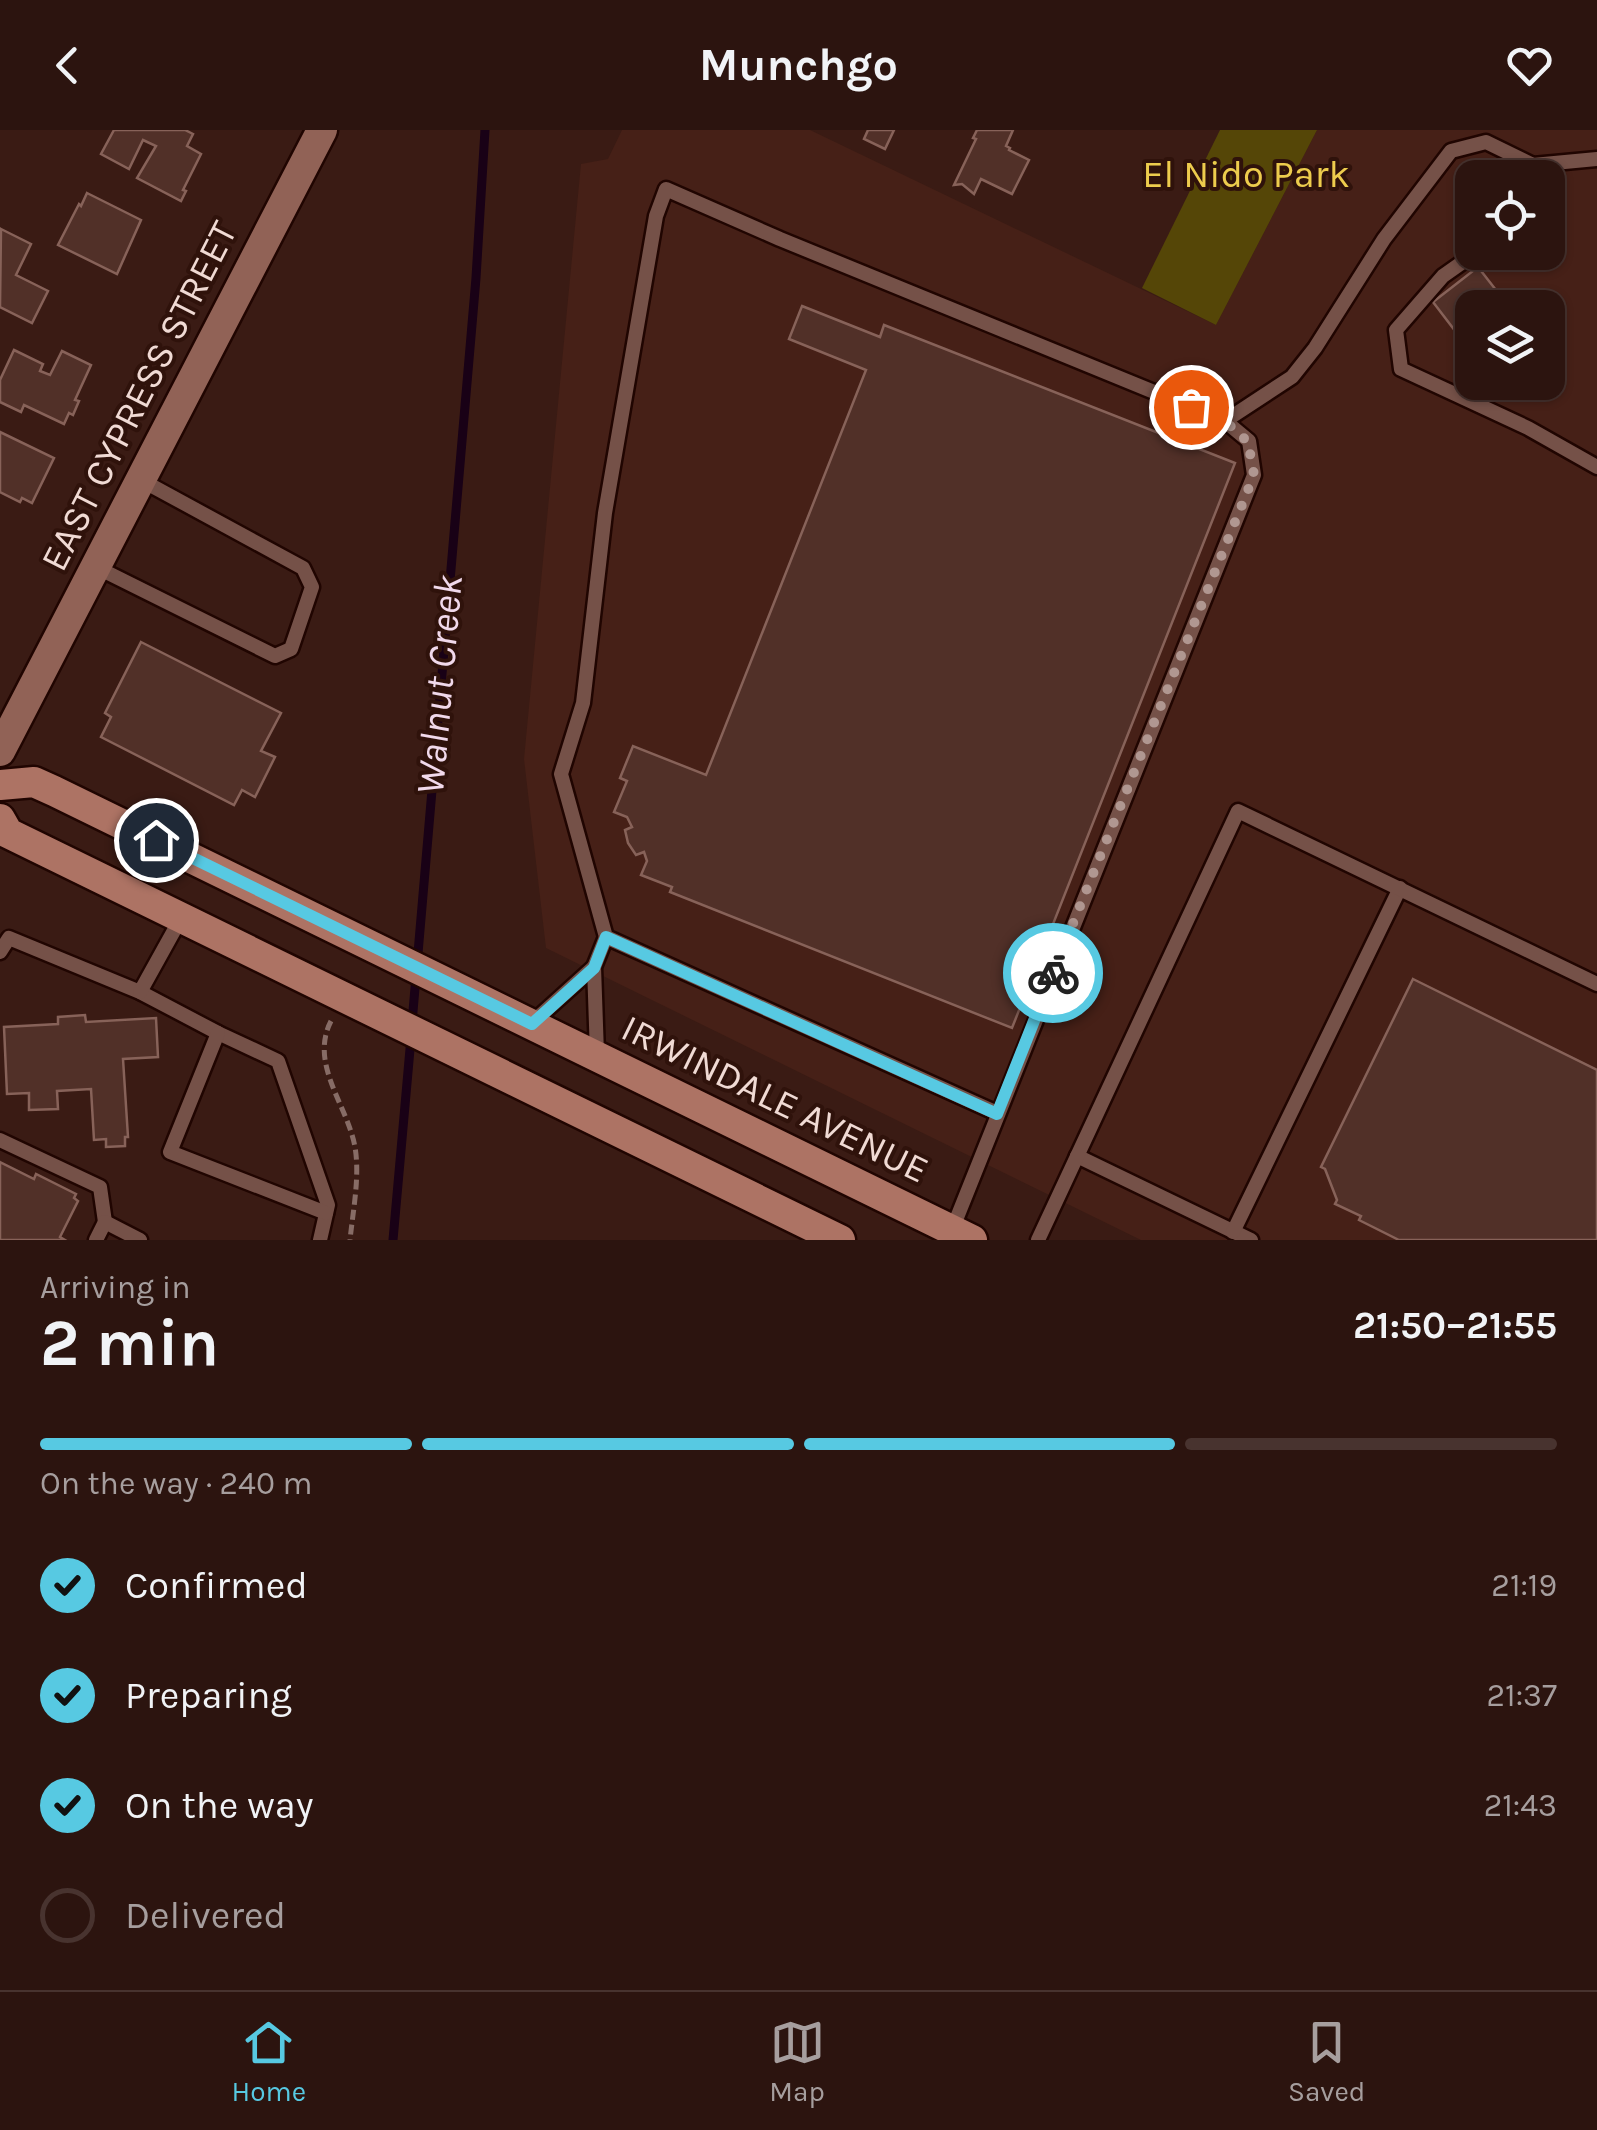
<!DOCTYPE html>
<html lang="en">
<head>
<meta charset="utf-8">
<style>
	body { margin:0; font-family:Karla,sans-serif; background:#341d18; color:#f1f3f6; height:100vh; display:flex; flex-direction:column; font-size:38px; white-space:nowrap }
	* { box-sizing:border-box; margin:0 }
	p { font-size:32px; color:#a69e9e }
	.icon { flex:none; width:55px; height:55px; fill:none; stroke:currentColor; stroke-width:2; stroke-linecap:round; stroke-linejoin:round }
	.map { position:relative; height:1110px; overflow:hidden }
	.details { display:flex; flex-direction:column; background:#2c140f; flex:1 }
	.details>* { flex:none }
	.buttons { position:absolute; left:1455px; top:30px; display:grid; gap:20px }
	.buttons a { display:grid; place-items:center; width:110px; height:110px; border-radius:20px; background:#2c140f; box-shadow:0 2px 8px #0004,0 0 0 2px #48332f; font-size:50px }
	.pin { position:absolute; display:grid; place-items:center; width:85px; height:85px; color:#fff; margin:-42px; border:5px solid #fff; border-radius:50%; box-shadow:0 2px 10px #0007 }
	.courier { position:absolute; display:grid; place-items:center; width:100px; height:100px; margin:-50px; border:8px solid #57c9e2; border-radius:50%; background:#fff; color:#222; box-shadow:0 2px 12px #0007 }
	.overview em { font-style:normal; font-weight:700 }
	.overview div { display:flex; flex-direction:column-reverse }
	.overview { display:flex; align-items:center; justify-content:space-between; height:170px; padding:0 40px }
	h1 { font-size:65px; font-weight:700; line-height:75px }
	.bar { display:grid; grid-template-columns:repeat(4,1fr); gap:15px 10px; align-content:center; height:120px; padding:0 40px }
	.bar i { height:12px; border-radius:8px; background:#48332f }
	.bar .selected { background:#57c9e2 }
	.bar p { grid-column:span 4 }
	ol { padding:0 40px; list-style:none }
	li { display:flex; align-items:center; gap:30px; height:110px }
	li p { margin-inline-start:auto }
	li .icon { padding:10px; border-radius:50%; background:#57c9e2; color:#111; stroke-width:4 }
	li:last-child { color:#a69e9e }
	li i { width:55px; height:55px; border:5px solid #48332f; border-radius:50% }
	header { display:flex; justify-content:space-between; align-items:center; height:130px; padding:0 40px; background:#2c140f; font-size:45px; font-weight:700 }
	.menu { display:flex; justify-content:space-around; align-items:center; height:140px; border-top:2px solid #48332f; background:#2c140f; font-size:28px; color:#a69e9e }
	.menu a { display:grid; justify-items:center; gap:5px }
	.menu .selected { color:#57c9e2 }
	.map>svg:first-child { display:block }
	.built { fill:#462017; fill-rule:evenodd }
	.green { fill:#554607 }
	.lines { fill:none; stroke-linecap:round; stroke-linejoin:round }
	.stream { stroke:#190116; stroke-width:9 }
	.building { fill:#513028; stroke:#876259; stroke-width:2.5 }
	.lane-casing { stroke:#200501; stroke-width:19 }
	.secondary-casing { stroke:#200501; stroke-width:35 }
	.primary-casing { stroke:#200501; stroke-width:35 }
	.path { stroke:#876c66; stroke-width:5; stroke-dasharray:10 5; stroke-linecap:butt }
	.lane { stroke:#755148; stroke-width:14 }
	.secondary { stroke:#916256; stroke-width:30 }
	.primary { stroke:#ad7364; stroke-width:30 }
	.done { stroke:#b09791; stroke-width:10; stroke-dasharray:0 18 }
	.route { stroke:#57c9e2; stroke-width:12 }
	.labels { text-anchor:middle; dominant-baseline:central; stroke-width:8; stroke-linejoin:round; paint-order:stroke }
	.park-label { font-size:38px; fill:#edcc4d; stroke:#2f120b }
	.street-label { font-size:38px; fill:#f0dad4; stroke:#2f120b }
	.water-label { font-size:40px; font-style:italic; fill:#f1d9eb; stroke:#2f120b }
</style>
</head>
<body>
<header><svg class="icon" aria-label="back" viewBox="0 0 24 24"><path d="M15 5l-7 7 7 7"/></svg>Munchgo<svg class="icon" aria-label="heart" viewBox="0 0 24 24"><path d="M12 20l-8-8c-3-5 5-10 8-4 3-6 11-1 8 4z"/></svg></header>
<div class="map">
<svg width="1597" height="1110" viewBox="0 0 1597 1110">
	<rect width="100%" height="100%" fill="#3a1b14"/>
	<!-- built -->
	<path class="built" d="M622,0H810L1216,195L1317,0H1597V1110H1141L546,818L524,629L581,34L608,29ZM1472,48H1548V122H1472ZM1472,178H1548V252H1472Z"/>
	<!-- green -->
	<polygon class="green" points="1220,0 1317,0 1216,195 1142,158"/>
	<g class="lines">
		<!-- stream -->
		<g class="stream">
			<polyline points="412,893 476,148 485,0"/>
			<polyline points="393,1110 411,908"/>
		</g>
	</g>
	<!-- building -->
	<g class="building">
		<polygon points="114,0 185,0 193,4 187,16 201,24 183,60 186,61 181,71 137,48 156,16 143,10 129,39 101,24"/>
		<polygon points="868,0 894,0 885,19 864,9"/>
		<polygon points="977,0 1013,0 1006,16 1010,18 1009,20 1029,30 1012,64 981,49 974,64 962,54 954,55 976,9 973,8"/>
		<polygon points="87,63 141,90 117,144 58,115 79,74 81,76"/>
		<polygon points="1,99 31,114 16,145 48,161 32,193 0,177"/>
		<polygon points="1478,137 1510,178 1472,178 1472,223 1433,172"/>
		<polygon points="802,176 880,207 884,195 1235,333 1012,898 670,762 672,757 641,745 647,731 644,722 636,725 628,713 625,700 632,697 627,687 614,682 627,651 620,648 633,616 706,645 866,240 789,209"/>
		<polygon points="14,220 43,234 40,241 50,245 62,221 91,235 75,270 79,271 73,285 69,283 64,294 24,275 21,282 0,272 0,250"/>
		<polygon points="0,302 54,328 32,373 22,368 20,372 0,362"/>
		<polygon points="141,512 281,583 261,621 275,627 255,667 242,660 234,675 101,607 111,587 105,583"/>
		<polygon points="1413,849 1597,940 1597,1110 1399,1110 1359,1090 1361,1086 1335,1074 1337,1070 1325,1039 1321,1037"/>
		<polygon points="85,885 86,892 156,888 158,927 123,929 128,1007 125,1007 125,1016 106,1017 106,1009 94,1010 91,959 57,961 58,979 29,980 29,963 7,964 4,897 58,894 58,887"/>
		<polygon points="0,1032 34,1049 36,1044 76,1064 74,1068 78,1071 60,1107 65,1110 0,1110"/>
	</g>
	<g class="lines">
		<!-- lane casing -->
		<g class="lane-casing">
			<g id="lane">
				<polyline points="1477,122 1443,146 1396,200 1401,239 1528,298 1597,337"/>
				<polyline points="1225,291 1292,247 1315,218 1384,109 1451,21 1486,12 1533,35 1597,29"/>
				<polyline points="96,437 275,526 291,519 312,457 303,438 141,350"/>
				<polyline points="0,822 9,808 140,862 218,903 278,931 328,1075 320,1110"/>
				<polyline points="140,862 181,788"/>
				<polyline points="532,893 594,837"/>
				<polyline points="218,903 170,1022 326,1083"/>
				<polyline points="597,924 594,837 606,807"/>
				<polyline points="0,1010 100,1057 105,1092"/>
				<polyline points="1077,1026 1251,1110"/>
				<polyline points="952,1100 1254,345 1249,311 1225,291 780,109 666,59 656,86 605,383 583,573 561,644 606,807 997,983"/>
				<polyline points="1233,1102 1400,758"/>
				<polyline points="96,1110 105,1092 140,1110"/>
				<polyline points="1038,1110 1238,681 1597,854"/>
			</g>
		</g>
		<!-- secondary casing -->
		<g class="secondary-casing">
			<polyline id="secondary" points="0,621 322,0"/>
		</g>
		<!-- primary casing -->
		<g class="primary-casing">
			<g id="primary">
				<polyline points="0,655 34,652 54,661 972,1110"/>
				<polyline points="0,689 8,703 840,1110"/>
			</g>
		</g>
		<!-- path -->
		<path class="path" d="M331,891C309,934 347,974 355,1017C360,1047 353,1080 350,1110"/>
		<!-- lane -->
		<use href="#lane" class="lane"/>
		<!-- secondary -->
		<use href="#secondary" class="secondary"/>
		<!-- primary -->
		<use href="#primary" class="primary"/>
	</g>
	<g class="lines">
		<!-- done -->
		<polyline class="done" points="1053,843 1254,345 1248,312 1225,291 1191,277"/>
		<!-- route -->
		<polyline class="route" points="156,710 532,894 594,838 606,807 997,984 1053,843"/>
	</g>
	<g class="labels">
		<!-- park labels -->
		<g class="park-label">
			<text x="1246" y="44">El Nido Park</text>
		</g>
		<!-- street labels -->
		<g class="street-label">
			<text transform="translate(139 266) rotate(-63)">EAST CYPRESS STREET</text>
			<text transform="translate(775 969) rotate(26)">IRWINDALE AVENUE</text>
		</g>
		<!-- water labels -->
		<g class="water-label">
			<text transform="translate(439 555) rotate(-85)">Walnut Creek</text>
		</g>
	</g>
</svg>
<div class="buttons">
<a><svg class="icon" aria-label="locate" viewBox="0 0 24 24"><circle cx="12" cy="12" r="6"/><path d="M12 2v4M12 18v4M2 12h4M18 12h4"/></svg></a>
<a><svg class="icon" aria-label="layers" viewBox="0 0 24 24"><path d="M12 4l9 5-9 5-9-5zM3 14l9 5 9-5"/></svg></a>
</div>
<div class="pin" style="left:1191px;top:277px;background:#ea580c"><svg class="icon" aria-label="bag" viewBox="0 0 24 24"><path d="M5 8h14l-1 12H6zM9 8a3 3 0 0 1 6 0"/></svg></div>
<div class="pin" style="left:156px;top:710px;background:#1f2937"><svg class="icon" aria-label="home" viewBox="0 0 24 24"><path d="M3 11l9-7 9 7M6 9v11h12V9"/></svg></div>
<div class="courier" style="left:1053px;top:843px"><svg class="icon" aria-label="bike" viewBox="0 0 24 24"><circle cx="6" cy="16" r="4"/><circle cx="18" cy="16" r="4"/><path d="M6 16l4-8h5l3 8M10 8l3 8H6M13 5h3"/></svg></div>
</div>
<section class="details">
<div class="overview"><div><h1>2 min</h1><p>Arriving in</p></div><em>21:50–21:55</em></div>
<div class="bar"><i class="selected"></i><i class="selected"></i><i class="selected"></i><i></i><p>On the way · 240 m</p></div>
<ol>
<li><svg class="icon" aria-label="check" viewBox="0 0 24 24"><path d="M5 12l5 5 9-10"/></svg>Confirmed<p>21:19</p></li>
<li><svg class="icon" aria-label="check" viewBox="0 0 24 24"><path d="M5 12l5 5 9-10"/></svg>Preparing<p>21:37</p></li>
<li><svg class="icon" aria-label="check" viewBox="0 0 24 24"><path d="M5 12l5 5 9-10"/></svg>On the way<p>21:43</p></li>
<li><i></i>Delivered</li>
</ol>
</section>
<nav class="menu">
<a class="selected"><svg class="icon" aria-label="home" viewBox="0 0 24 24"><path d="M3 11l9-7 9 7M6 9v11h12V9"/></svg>Home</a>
<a><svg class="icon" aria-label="map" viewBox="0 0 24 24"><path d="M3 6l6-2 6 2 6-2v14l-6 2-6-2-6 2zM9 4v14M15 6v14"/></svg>Map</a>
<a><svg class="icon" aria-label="saved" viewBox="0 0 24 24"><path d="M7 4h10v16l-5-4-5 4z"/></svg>Saved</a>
</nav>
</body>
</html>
